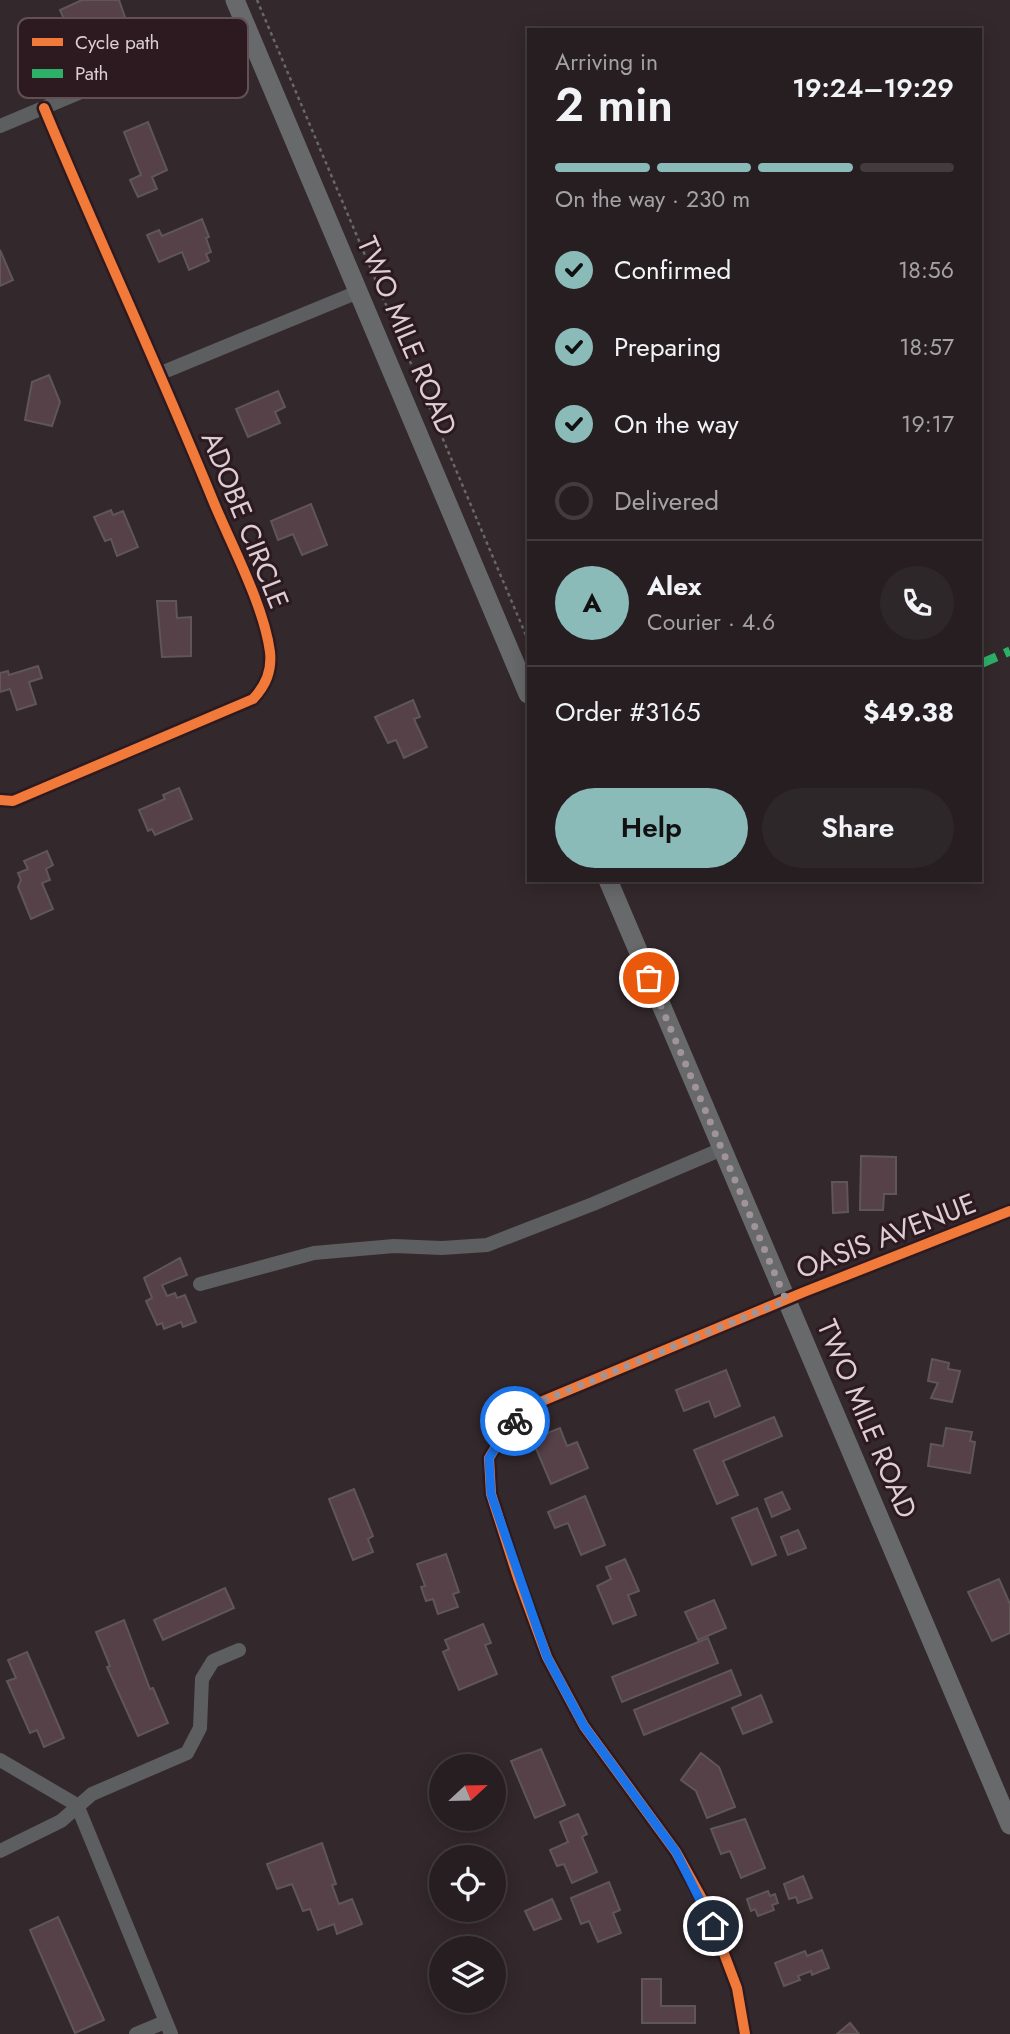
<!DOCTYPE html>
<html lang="en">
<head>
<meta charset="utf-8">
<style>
	body { margin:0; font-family:Jost,sans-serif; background:#2e2729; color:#f1f3f6; height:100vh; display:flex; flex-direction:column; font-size:26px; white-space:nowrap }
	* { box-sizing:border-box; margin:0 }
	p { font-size:23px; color:#a4a2a5 }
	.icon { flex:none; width:38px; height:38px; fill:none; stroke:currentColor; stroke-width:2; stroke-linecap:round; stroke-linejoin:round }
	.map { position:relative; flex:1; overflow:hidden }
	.panel { position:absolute; left:527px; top:28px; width:455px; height:854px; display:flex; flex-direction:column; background:#261e20; border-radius:0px; box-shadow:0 4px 18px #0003,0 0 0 2px #423c3e }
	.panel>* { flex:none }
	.needle { width:46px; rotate:68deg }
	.tools { position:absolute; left:429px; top:1754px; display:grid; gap:14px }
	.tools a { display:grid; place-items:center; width:77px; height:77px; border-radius:50%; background:#261e20; box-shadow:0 4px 18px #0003,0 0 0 2px #423c3e; font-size:35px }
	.pin { position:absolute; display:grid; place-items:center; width:60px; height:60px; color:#fff; margin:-30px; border:4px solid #fff; border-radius:50%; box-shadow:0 2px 7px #0007 }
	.courier { position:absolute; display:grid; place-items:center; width:70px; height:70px; margin:-35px; border:5px solid #1a73e8; border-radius:50%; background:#fff; color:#222; box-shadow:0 2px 9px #0007 }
	.headline em { font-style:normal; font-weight:600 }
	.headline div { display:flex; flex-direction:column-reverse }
	.headline { display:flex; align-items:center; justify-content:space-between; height:119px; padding:0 28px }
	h1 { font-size:46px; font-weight:600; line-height:52px }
	.bar { display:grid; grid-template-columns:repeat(4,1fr); gap:10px 7px; align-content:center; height:84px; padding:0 28px }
	.bar i { height:9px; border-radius:5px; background:#423c3e }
	.bar .current { background:#8bbbb9 }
	.bar p { grid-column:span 4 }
	.line { display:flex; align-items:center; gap:18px; padding:0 28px; border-top:2px solid #423c3e }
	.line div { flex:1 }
	.round { display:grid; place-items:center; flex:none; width:74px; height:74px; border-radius:37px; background:#2e2729 }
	ol { padding:0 28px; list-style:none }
	li { display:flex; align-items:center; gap:21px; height:77px }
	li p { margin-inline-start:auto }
	li .icon { padding:7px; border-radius:50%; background:#8bbbb9; color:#111; stroke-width:4 }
	li:last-child { color:#a4a2a5 }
	li i { width:38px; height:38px; border:4px solid #423c3e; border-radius:50% }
	.action { display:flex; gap:14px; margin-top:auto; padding:14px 28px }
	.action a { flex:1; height:80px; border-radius:42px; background:#8bbbb9; color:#111; font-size:28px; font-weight:600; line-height:80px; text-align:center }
	.action a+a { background:#2e2729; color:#f1f3f6 }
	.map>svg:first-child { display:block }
	.building { fill:#574149; stroke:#5f5658; stroke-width:2 }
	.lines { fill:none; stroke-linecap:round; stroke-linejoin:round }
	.path { stroke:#696869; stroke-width:2.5; stroke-dasharray:3.5 3.5; stroke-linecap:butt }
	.minor { stroke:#5c5e5f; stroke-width:14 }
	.secondary { stroke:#67696b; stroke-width:19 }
	.quiet { stroke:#2db169; stroke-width:9; stroke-dasharray:18 9; stroke-linecap:butt }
	.cycleway-casing { stroke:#2d1a20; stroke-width:15 }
	.cycleway { stroke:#f17a3a; stroke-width:10 }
	.done { stroke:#a19498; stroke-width:7; stroke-dasharray:0 12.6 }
	.route { stroke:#1a73e8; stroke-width:9 }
	.labels { text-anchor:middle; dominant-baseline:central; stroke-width:6; stroke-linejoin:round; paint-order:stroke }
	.street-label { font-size:28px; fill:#dcced2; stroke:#2d1a20 }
	.key { fill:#2d1a20; stroke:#625055; stroke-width:2 }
	.key-label { font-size:19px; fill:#dcced2 }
</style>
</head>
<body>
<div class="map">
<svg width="1010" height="2034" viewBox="0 0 1010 2034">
	<rect width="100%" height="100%" fill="#33282b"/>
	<!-- building -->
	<g class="building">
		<polygon points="82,0 119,0 128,26 99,38 92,21 69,31 60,10"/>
		<polygon points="148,122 167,170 152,177 157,189 138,197 130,180 141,175 124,132"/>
		<polygon points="202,219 209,237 206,238 211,252 206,254 209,261 189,270 182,252 159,262 147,235 159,230 162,236"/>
		<polygon points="0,250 13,280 0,286"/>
		<polygon points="49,375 60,402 52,426 25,420 32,382"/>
		<polygon points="278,391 285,407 275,412 280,423 248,437 236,409"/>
		<polygon points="311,504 327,545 302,555 293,534 278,540 271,521"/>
		<polygon points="111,510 113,515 123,511 138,547 117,556 111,539 105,541 94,517"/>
		<polygon points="157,601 176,601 177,618 191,617 191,656 162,657"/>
		<polygon points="38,666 42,678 29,682 36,704 17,710 10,689 0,692 0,673 8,671 9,675"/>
		<polygon points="413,700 420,717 414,719 427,747 404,758 396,740 388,743 375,717"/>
		<polygon points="179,788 192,819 155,835 152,829 148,831 139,810 165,799 163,795"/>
		<polygon points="47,851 53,865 46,869 50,880 42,883 53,909 31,919 18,887 21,880 18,873 28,869 24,861"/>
		<polygon points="861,1156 896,1157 896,1194 884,1194 883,1210 860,1210"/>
		<polygon points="832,1182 847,1182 848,1212 833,1213"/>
		<polygon points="180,1258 187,1275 162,1285 167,1296 175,1293 177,1298 185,1295 196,1322 183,1327 181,1322 164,1329 162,1323 157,1325 146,1301 152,1298 144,1278"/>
		<polygon points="932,1359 949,1363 948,1369 960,1371 952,1402 931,1398 938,1383 928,1381"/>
		<polygon points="726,1370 740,1406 715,1417 709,1401 684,1411 676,1390"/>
		<polygon points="774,1417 782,1436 723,1461 738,1495 717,1504 694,1450"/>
		<polygon points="560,1428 567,1446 577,1442 588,1468 551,1484 532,1439"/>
		<polygon points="946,1428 972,1432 970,1441 975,1442 970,1473 928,1466 931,1444 943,1446"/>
		<polygon points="354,1489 373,1536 368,1539 373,1552 353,1560 329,1499"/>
		<polygon points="782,1492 790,1509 772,1517 765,1499"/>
		<polygon points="585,1496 605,1545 581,1555 568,1523 555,1528 548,1512"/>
		<polygon points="757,1508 776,1555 752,1565 732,1518"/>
		<polygon points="798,1530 806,1548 788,1555 781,1537"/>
		<polygon points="446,1554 459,1592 453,1594 458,1607 438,1614 433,1599 426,1601 421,1587 425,1586 417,1564"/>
		<polygon points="625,1559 639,1591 628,1595 636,1615 613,1624 597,1586 611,1579 606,1567"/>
		<polygon points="999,1579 1010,1604 1010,1633 992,1641 968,1592"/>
		<polygon points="225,1588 234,1608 163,1640 154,1620"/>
		<polygon points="714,1600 726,1628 698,1640 685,1612"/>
		<polygon points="124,1620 150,1689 153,1688 168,1723 138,1736 107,1667 110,1666 96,1632"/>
		<polygon points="483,1624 491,1643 485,1645 497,1674 459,1690 443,1652 449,1649 445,1640"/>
		<polygon points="708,1638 718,1663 622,1702 612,1677"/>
		<polygon points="27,1652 64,1738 44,1747 37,1730 30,1733 7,1681 16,1678 8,1660"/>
		<polygon points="731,1670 741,1695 644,1735 634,1710"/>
		<polygon points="761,1695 772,1722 743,1734 732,1708"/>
		<polygon points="541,1749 565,1805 535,1818 511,1761"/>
		<polygon points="701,1753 719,1767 735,1807 707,1818 696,1791 681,1780"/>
		<polygon points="578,1814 587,1834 582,1837 597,1872 572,1883 564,1864 557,1866 550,1850 568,1842 560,1822"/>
		<polygon points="745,1819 765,1868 741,1878 730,1851 721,1854 711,1829"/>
		<polygon points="322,1843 336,1884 332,1885 339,1904 352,1899 362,1924 337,1934 334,1924 318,1930 310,1909 303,1911 292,1884 277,1889 267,1864"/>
		<polygon points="803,1876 812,1898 798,1903 796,1897 789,1899 784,1884"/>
		<polygon points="609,1882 620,1910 613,1913 621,1933 598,1942 589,1921 581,1924 571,1898"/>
		<polygon points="768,1891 770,1896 775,1894 778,1903 772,1905 774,1910 758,1916 755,1909 751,1911 747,1899"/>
		<polygon points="552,1899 561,1919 534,1930 525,1911"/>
		<polygon points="58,1917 104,2020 75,2033 30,1930"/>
		<polygon points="822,1950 829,1968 812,1975 811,1971 798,1976 800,1980 784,1986 775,1963 805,1951 807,1956"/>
		<polygon points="642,1979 661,1979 661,2006 695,2006 695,2023 642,2023"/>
		<polygon points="850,2023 859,2034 837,2034"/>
	</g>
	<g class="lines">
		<!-- path -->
		<polyline class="path" points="257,0 528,640"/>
		<!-- minor -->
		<g class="minor">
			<polyline points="0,126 245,23"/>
			<polyline points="161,373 358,292"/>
			<path d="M0,800L13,801L253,699C266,685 272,671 270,652C264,606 232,546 214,503C160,370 99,240 44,108"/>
			<polyline points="200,1284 314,1253 394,1246 442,1248 487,1245 593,1204 722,1149"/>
			<polyline points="0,1760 77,1805 171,2034"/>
			<polyline points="0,1851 61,1821 92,1794 187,1753 200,1728 202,1679 213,1661 239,1650"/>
			<polyline points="136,2034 165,2022"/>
			<polyline points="745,2034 737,1988 706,1906 676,1852 584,1726 547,1657 518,1578 491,1494 489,1458 506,1430 533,1405 804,1292 1010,1211"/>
		</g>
		<!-- secondary -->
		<g class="secondary">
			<polyline points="235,0 528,694"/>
			<polyline points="608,880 1010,1825"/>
		</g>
		<!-- quiet -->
		<polyline class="quiet" points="980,664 1010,651"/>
		<!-- cycleway casing -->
		<g class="cycleway-casing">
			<g id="cycleway">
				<path d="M0,800L13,801L253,699C266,685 272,671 270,652C264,606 232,546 214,503C160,370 99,240 44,108"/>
				<polyline points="745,2034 737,1988 706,1906 676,1852 584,1726 547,1657 518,1578 491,1494 489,1458 506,1430 533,1405 804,1292 1010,1211"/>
			</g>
		</g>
		<!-- cycleway -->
		<use href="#cycleway" class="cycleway"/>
	</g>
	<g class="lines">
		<!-- done -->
		<polyline class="done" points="515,1421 533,1405 786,1300 649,978"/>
		<!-- route -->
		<polyline class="route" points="515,1421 506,1430 489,1458 491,1494 547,1657 584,1726 676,1852 713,1926"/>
	</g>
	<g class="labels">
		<!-- street labels -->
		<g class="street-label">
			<text transform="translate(407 336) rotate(67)">TWO MILE ROAD</text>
			<text transform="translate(245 520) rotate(68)">ADOBE CIRCLE</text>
			<text transform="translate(886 1236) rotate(-21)">OASIS AVENUE</text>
			<text transform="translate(867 1419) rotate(67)">TWO MILE ROAD</text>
		</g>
	</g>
	<!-- legend -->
	<rect x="18" y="18" width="230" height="80" rx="10" class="key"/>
	<rect x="32" y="38" width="31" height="8" fill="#f17a3a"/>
	<rect x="32" y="69" width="31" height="9" fill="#2db169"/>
	<g class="key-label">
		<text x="75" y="49">Cycle path</text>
		<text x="75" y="80">Path</text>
	</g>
</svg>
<div class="tools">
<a><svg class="needle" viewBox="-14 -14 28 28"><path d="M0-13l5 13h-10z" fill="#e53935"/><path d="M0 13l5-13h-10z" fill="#a4a2a5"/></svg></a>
<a><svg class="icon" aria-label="locate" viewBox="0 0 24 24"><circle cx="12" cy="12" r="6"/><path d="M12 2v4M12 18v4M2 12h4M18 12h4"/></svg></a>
<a><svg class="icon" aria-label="layers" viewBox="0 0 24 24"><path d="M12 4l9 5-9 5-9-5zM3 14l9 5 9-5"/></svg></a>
</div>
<div class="pin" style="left:649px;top:978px;background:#ea580c"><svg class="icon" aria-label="bag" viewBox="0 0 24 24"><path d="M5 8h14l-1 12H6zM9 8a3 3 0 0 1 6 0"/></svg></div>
<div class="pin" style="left:713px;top:1926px;background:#1f2937"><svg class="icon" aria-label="home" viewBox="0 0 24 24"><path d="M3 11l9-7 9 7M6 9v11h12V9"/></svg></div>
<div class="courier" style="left:515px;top:1421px"><svg class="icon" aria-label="bike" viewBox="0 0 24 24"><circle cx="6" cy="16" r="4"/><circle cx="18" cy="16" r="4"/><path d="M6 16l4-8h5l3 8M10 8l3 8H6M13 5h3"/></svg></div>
<section class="panel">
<div class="headline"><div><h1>2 min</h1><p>Arriving in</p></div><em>19:24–19:29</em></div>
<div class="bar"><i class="current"></i><i class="current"></i><i class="current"></i><i></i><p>On the way · 230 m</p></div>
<ol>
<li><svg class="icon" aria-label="check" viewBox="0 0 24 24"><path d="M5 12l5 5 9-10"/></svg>Confirmed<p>18:56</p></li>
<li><svg class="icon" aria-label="check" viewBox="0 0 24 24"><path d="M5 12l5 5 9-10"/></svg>Preparing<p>18:57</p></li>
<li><svg class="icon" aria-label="check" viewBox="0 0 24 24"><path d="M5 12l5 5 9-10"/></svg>On the way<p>19:17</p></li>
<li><i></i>Delivered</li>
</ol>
<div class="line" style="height:126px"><b class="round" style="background:#8bbbb9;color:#111">A</b><div><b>Alex</b><p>Courier · 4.6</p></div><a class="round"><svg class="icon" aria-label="phone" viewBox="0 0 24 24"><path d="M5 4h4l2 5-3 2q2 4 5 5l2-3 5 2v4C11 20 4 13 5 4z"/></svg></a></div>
<div class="line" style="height:91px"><div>Order #3165</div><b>$49.38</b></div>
<div class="action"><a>Help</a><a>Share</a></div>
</section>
</div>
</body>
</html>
